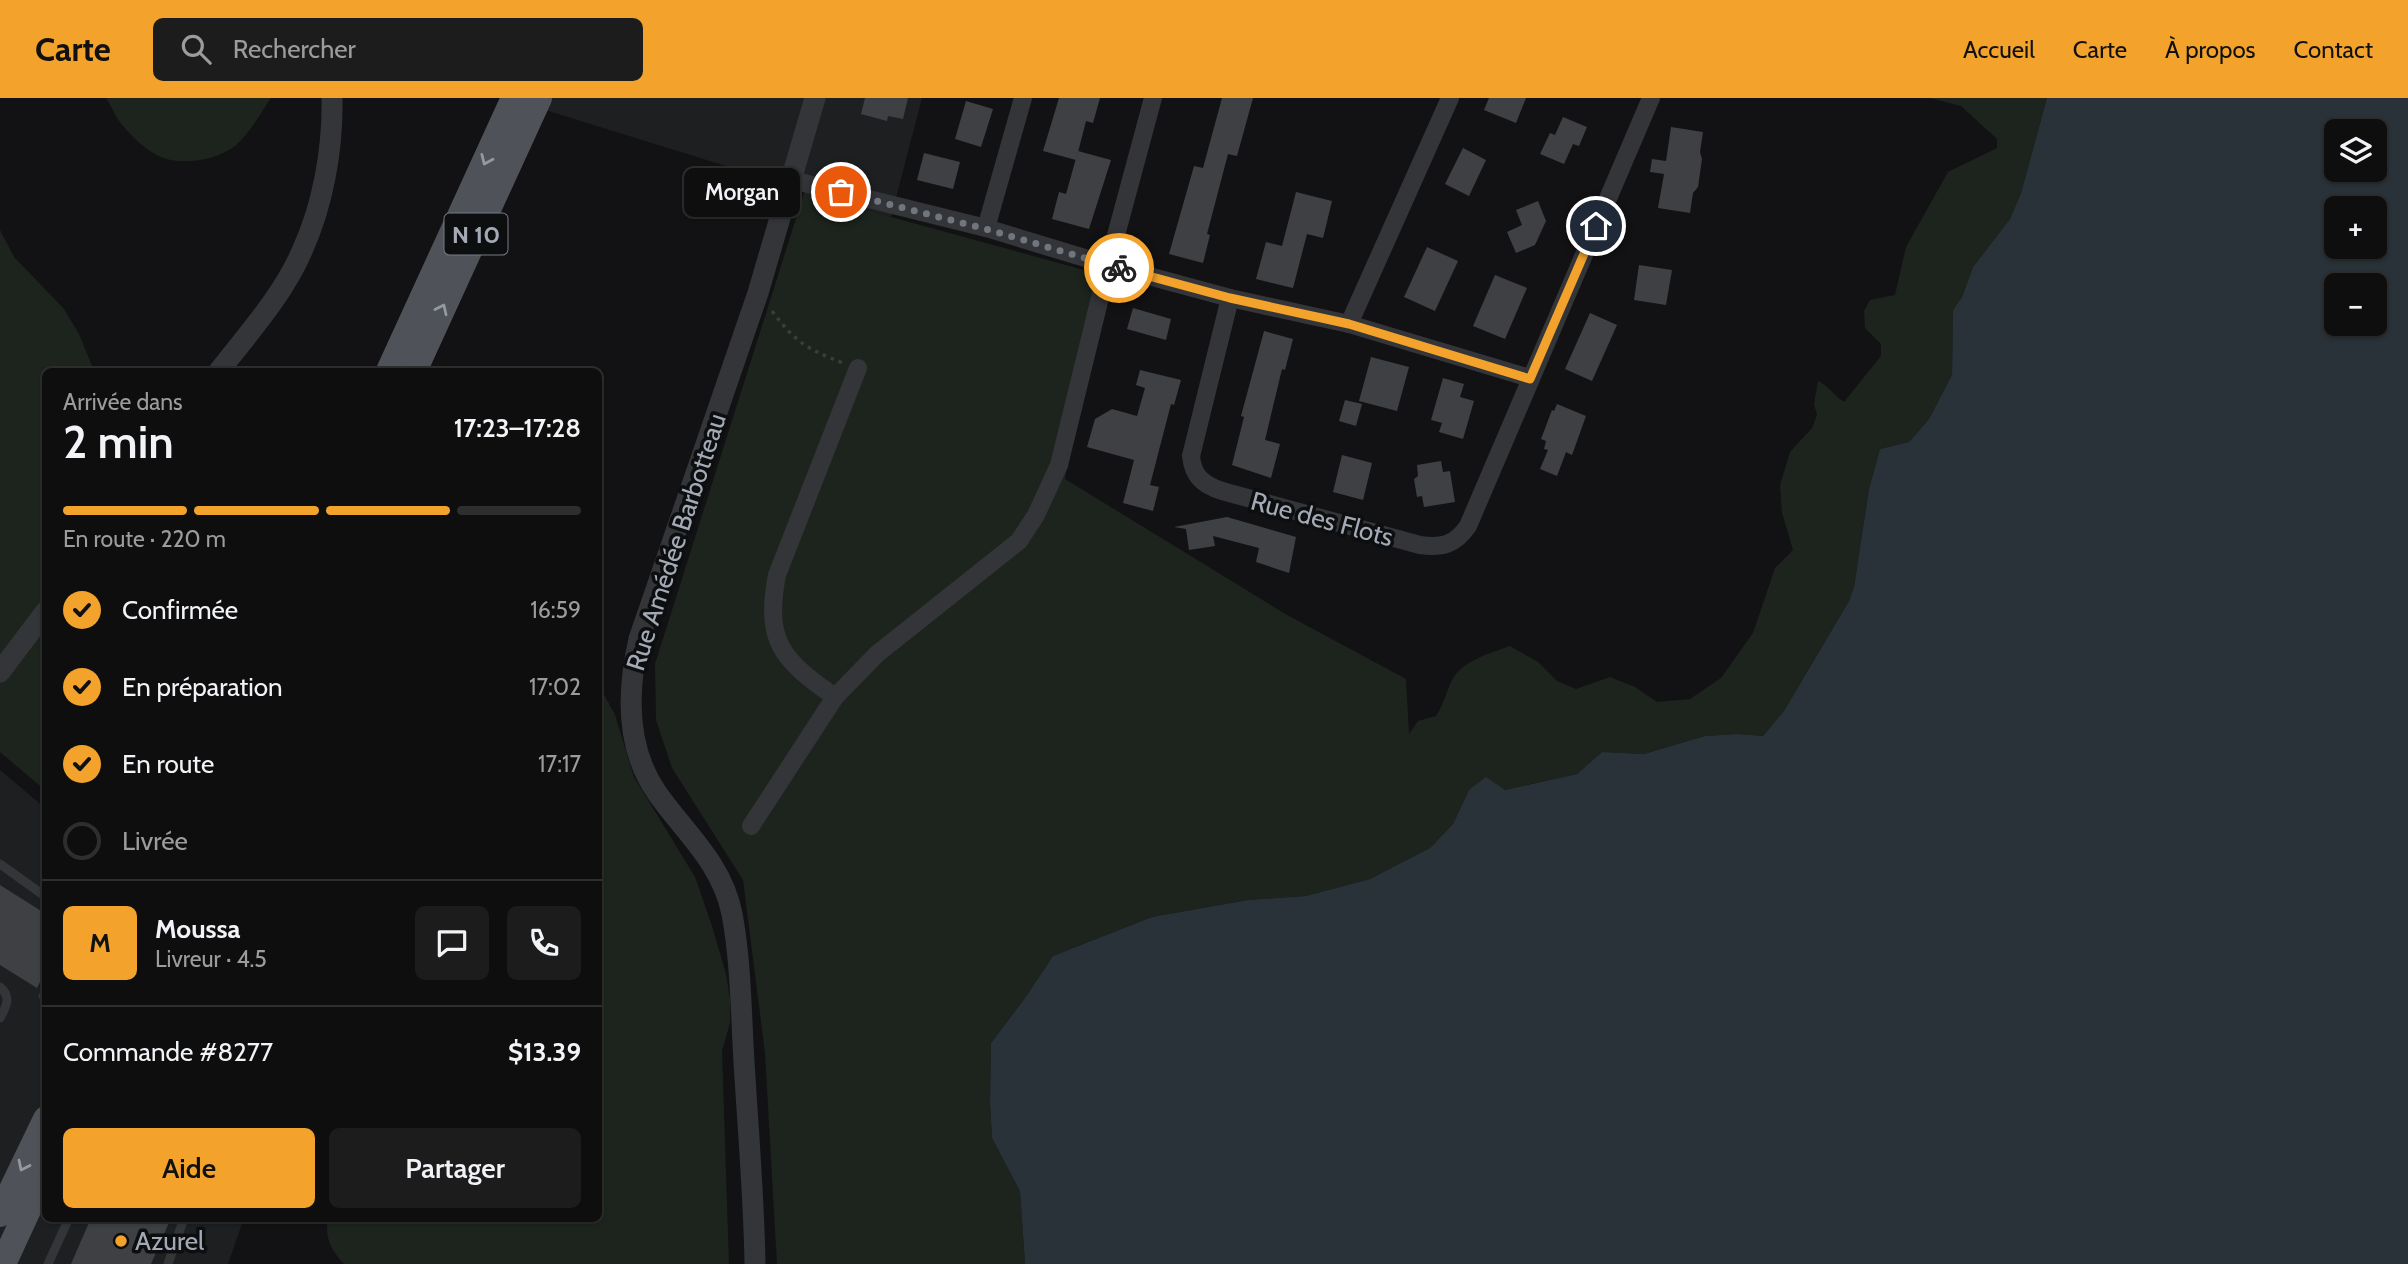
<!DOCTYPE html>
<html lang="fr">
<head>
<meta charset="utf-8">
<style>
	body { margin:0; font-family:Cabin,sans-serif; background:#1c1c1d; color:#f1f3f6; height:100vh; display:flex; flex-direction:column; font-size:26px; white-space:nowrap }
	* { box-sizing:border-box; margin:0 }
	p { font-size:23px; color:#9b9c9e }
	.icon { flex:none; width:38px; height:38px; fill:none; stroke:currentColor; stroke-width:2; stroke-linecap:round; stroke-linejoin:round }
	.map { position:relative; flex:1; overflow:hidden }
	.drawer { position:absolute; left:42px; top:270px; width:560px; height:854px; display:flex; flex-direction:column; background:#0e0e0f; border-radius:10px; box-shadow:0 2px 5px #0004,0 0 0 2px #2e2e2f }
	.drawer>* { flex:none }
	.fabs { position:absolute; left:2324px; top:21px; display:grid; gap:14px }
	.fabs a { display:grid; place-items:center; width:63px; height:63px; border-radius:10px; background:#0e0e0f; box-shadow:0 2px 5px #0004,0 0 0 2px #2e2e2f; font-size:35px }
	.pin { position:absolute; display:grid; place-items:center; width:60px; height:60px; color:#fff; margin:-30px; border:4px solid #fff; border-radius:50%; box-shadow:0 2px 7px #0007 }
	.courier { position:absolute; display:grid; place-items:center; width:70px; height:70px; margin:-35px; border:5px solid #f3a32c; border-radius:50%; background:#fff; color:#222; box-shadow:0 2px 9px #0007 }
	.bubble { position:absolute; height:49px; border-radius:10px; background:#0e0e0f; box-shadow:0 2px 5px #0004,0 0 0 2px #2e2e2f; font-size:23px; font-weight:600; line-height:49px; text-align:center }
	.headline em { font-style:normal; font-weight:600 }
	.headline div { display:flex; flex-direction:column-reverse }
	.headline { display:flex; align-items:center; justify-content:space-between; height:119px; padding:0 21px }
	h1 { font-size:46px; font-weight:600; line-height:52px }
	.bar { display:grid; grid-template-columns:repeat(4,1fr); gap:10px 7px; align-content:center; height:84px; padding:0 21px }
	.bar i { height:9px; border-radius:5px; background:#2e2e2f }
	.bar .on { background:#f3a32c }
	.bar p { grid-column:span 4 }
	.line { display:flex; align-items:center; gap:18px; padding:0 21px; border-top:2px solid #2e2e2f }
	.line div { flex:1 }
	.round { display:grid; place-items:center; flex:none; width:74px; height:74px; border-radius:10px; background:#1c1c1d }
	ol { padding:0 21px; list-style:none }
	li { display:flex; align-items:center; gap:21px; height:77px }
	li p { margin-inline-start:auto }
	li .icon { padding:7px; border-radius:50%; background:#f3a32c; color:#111; stroke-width:4 }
	li:last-child { color:#9b9c9e }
	li i { width:38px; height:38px; border:4px solid #2e2e2f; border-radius:50% }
	.button { display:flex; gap:14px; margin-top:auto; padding:14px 21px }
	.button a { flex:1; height:80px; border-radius:10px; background:#f3a32c; color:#111; font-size:28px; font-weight:600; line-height:80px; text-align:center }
	.button a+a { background:#1c1c1d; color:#f1f3f6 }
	header { display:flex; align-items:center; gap:42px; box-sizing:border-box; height:98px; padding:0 35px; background:#f3a32c; color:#111 }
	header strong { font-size:33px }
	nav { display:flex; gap:38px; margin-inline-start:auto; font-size:24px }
	.search { width:490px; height:63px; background:#1c1c1d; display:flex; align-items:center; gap:18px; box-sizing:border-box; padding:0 24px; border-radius:10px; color:#9b9c9e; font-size:26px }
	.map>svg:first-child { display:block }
	.built { fill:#1e1f21 }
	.green { fill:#1d241d }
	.water { fill:#293238; fill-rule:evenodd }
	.building { fill:#3e4044 }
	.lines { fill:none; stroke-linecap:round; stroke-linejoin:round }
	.path { stroke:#393c40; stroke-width:3.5; stroke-dasharray:3.5 5; stroke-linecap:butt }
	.service { stroke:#333539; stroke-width:9 }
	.minor { stroke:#333539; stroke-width:18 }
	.tertiary { stroke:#333539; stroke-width:21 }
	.primary { stroke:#4f5258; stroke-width:26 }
	.oneway { stroke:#9398a2 }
	.done { stroke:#71757d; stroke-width:7; stroke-dasharray:0 12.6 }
	.route { stroke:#f3a32c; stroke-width:9 }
	.poi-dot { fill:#f3a32c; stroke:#0d0e0f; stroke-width:2.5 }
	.labels { text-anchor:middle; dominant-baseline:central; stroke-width:7; stroke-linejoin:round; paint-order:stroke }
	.shield { fill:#0d0e0f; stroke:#777b83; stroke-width:2 }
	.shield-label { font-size:24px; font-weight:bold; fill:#a4aab5 }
	.street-label { font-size:26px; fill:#a4aab5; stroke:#0d0e0f }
	.poi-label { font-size:26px; fill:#a4aab5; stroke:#0d0e0f; text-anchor:start }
</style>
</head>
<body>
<header>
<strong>Carte</strong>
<div class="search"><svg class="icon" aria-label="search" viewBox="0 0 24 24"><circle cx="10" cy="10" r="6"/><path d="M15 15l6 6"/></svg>Rechercher</div>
<nav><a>Accueil</a><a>Carte</a><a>À propos</a><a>Contact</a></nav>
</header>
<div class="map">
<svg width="2408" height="1166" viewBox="0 0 2408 1166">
	<rect width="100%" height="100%" fill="#121214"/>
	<!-- built -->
	<g class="built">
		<polygon points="506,0 922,0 891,119"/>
		<polygon points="0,672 45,710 46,1120 244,1120 228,1166 0,1166"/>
	</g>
	<!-- green -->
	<g class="green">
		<path d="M106,0H271C260,16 250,35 235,48C217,62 182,68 161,59C147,53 133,40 123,28C116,20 112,9 106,0Z"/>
		<path d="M1930,0H2047L2021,95L2010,121L1973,169L1962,199L1953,212L1952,277L1929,321L1909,344L1880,351L1869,391L1854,489L1849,503L1784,613L1763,638L1738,636L1705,638L1644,656L1602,654L1577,676L1504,692H1469L1453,726L1430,750L1370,781L1306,798L1248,802L1152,819L1053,858L1025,900L991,945L990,1003L992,1040L1020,1092L1025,1166H777L765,955L743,782L672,670L656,622L655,566L805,92L891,119L1095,175L1065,381L1287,517L1406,581L1409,636L1418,623L1436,618C1444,606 1446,594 1452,582C1463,562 1491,555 1510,548L1538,564L1557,583L1576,591L1610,579L1635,589L1657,604L1690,601L1721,580L1753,535L1775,470L1793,452L1782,415L1780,387L1790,354L1812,330L1817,317L1814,306L1818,283C1829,288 1833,297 1844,304L1881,258V246L1865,230L1864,213L1870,202L1895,197L1906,149L1948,74L1997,50V41L1961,8Z"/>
		<polygon points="0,132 14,159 64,211 79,236 94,273 46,273 45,692 0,654"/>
		<path d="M599,587L615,617L634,679L695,779L712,828L726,876L730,901V925L722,953L729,1166H344C332,1153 323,1138 329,1120H598Z"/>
	</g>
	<!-- water -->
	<path class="water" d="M2047,0H2408V1166H1025L1020,1093L992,1040L990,1003L991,945L1025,900L1053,858L1152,819L1248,802L1306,798L1370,781L1430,750L1453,726L1469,692L1486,679L1505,692L1577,676L1602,654L1644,656L1705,638L1738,636L1763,638L1784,613L1849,503L1854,489L1869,391L1880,351L1909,344L1929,321L1952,277L1953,212L1962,199L1973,169L2010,121L2021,95ZM2336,33H2375V72H2336ZM2336,110H2375V149H2336ZM2336,187H2375V226H2336Z"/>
	<!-- building -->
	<g class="building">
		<polygon points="865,0 908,0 903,21 888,18 887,23 861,16"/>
		<polygon points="1059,0 1100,0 1093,25 1086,23 1076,62 1043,53"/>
		<polygon points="1222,0 1253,0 1237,58 1228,56 1207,136 1210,137 1203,165 1169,156 1194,68 1203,70"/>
		<polygon points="1489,0 1526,0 1516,25 1484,12"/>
		<polygon points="966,3 993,11 981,49 955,41"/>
		<polygon points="1563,19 1587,29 1579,48 1573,46 1564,66 1540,56 1550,35 1555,37"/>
		<polygon points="1671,29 1703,34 1700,54 1702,61 1698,89 1693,95 1690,115 1658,110 1664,76 1650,74 1652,61 1666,63"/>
		<polygon points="1463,50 1486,62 1469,98 1445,86"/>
		<polygon points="1078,53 1111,62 1089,131 1052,121 1059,94 1066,96"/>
		<polygon points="924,55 960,64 953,91 917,82"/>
		<polygon points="1296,94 1332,103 1323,140 1307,136 1293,190 1256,181 1266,144 1282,148"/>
		<polygon points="1538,103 1546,123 1535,147 1516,155 1507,134 1522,127 1516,112"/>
		<polygon points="1427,149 1458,163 1435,213 1404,199"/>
		<polygon points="1639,167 1672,172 1666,207 1634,202"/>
		<polygon points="1495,177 1527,190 1505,241 1473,228"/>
		<polygon points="1133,210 1171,221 1166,242 1127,231"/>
		<polygon points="1590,215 1617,227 1592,283 1565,271"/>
		<polygon points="1264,233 1293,241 1285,272 1282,271 1265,342 1280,346 1271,380 1232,367 1244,319 1241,318"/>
		<polygon points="1371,259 1409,269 1397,313 1359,303"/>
		<polygon points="1140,272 1181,282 1174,307 1171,306 1150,387 1159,389 1153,413 1123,405 1134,362 1087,349 1095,321 1112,311 1137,318 1145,290 1136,287"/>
		<polygon points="1443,280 1464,286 1460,299 1474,303 1463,341 1439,334 1442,325 1431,322"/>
		<polygon points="1345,302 1362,306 1356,328 1339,323"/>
		<polygon points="1557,306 1586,318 1572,357 1566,354 1557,378 1540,371 1548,352 1544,351 1546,343 1541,341 1552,312 1554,313"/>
		<polygon points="1342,357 1372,365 1363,402 1333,394"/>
		<polygon points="1441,363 1443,374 1450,373 1455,404 1424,409 1422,398 1417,399 1414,381 1418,378 1417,367"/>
		<polygon points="1227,419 1296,439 1289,475 1256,464 1259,450 1213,438 1215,448 1189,452 1186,431 1174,429"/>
		<polygon points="0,787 46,816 46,872 37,890 0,867"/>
		<polygon points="91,1120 171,1120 151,1166 71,1166"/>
	</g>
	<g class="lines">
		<!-- path -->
		<path class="path" d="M772,213C795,244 807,251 843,265"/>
		<!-- service -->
		<g class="service">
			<polyline points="0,766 46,799"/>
			<path d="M0,889C12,899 6,909 0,920"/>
			<polyline points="43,898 46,894"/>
			<polyline points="48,1166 69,1120"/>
			<polyline points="168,1166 184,1120"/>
		</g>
		<!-- minor -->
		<g class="minor">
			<polyline points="792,82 986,130 1108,167 1230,200 1349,226 1530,280"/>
			<polyline points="986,130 1023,0"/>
			<path d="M1230,200L1191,358C1193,379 1204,387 1222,393L1420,447C1442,450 1455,447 1468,428L1651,0"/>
			<polyline points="1349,226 1450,0"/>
			<path d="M835,599C783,562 764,545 777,477L858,270"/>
			<polyline points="751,728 835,599 877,556 1019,443 1036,417 1059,367 1108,167 1153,0"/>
		</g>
		<!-- tertiary -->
		<g class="tertiary">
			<path d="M219,273C248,236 283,197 302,153C323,107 333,51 332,0"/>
			<polyline points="0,574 46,513"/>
			<path d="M755,1166C754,1099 748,1031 744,964C741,915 741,864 732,816C722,765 685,735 657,695C625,649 627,593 639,541L758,195L815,0"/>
		</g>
		<!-- primary -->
		<g class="primary">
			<polyline points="389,273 514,0"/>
			<polyline points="414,273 539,0"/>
			<polyline points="0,1116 46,1021"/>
			<polyline points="3,1166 46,1073"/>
		</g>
	</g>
	<!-- one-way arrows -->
	<defs><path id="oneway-chevron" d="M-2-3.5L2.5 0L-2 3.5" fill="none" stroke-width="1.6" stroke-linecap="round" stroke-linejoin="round" transform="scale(1.75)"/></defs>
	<g class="oneway">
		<use href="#oneway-chevron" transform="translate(486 62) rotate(114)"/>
		<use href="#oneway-chevron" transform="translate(442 211) rotate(-65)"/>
		<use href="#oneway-chevron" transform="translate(23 1068) rotate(116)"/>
	</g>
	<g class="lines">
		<!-- done -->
		<polyline class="done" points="841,94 986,131 1119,170"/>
		<!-- route -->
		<polyline class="route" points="1119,170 1230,200 1349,226 1530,281 1596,128"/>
	</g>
	<!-- markers -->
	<circle class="poi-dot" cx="121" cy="1143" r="7"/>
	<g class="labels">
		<!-- shield labels -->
		<rect class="shield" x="444.5" y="115.5" width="63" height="41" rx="5"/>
		<g class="shield-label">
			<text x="476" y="136">N 10</text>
		</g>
		<!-- street labels -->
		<g class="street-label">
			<text transform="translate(1322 421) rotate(15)">Rue des Flots</text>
			<text transform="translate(676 444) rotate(-72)">Rue Amédée Barbotteau</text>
		</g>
		<!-- poi labels -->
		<g class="poi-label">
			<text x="135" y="1143">Azurel</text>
		</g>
	</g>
</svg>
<div class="fabs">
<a><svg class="icon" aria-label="layers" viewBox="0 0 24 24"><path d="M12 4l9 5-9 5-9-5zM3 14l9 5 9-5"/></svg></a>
<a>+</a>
<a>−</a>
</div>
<div class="pin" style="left:841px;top:94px;background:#ea580c"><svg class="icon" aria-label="bag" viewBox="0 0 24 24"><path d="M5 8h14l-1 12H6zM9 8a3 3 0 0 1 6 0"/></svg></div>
<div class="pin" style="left:1596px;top:128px;background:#1f2937"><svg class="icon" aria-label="home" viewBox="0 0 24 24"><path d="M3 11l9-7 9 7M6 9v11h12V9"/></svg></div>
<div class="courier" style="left:1119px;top:170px"><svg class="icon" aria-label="bike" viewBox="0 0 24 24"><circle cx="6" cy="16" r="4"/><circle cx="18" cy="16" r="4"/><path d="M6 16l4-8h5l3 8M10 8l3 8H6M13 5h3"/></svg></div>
<div class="bubble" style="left:684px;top:70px;width:116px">Morgan</div>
<section class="drawer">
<div class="headline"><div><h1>2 min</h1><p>Arrivée dans</p></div><em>17:23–17:28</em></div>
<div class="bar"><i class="on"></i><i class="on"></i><i class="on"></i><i></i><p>En route · 220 m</p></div>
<ol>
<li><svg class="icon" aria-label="check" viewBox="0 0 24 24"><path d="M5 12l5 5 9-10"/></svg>Confirmée<p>16:59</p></li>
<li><svg class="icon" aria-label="check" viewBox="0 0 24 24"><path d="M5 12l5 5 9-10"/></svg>En préparation<p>17:02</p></li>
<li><svg class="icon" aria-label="check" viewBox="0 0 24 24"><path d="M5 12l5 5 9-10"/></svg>En route<p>17:17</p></li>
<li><i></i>Livrée</li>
</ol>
<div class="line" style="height:126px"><b class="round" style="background:#f3a32c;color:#111">M</b><div><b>Moussa</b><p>Livreur · 4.5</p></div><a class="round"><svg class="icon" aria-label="chat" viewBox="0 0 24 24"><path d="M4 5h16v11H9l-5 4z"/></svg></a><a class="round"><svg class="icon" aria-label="phone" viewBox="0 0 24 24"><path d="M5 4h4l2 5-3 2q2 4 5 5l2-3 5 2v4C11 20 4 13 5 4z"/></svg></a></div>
<div class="line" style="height:91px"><div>Commande #8277</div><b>$13.39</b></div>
<div class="button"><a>Aide</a><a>Partager</a></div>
</section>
</div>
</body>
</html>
